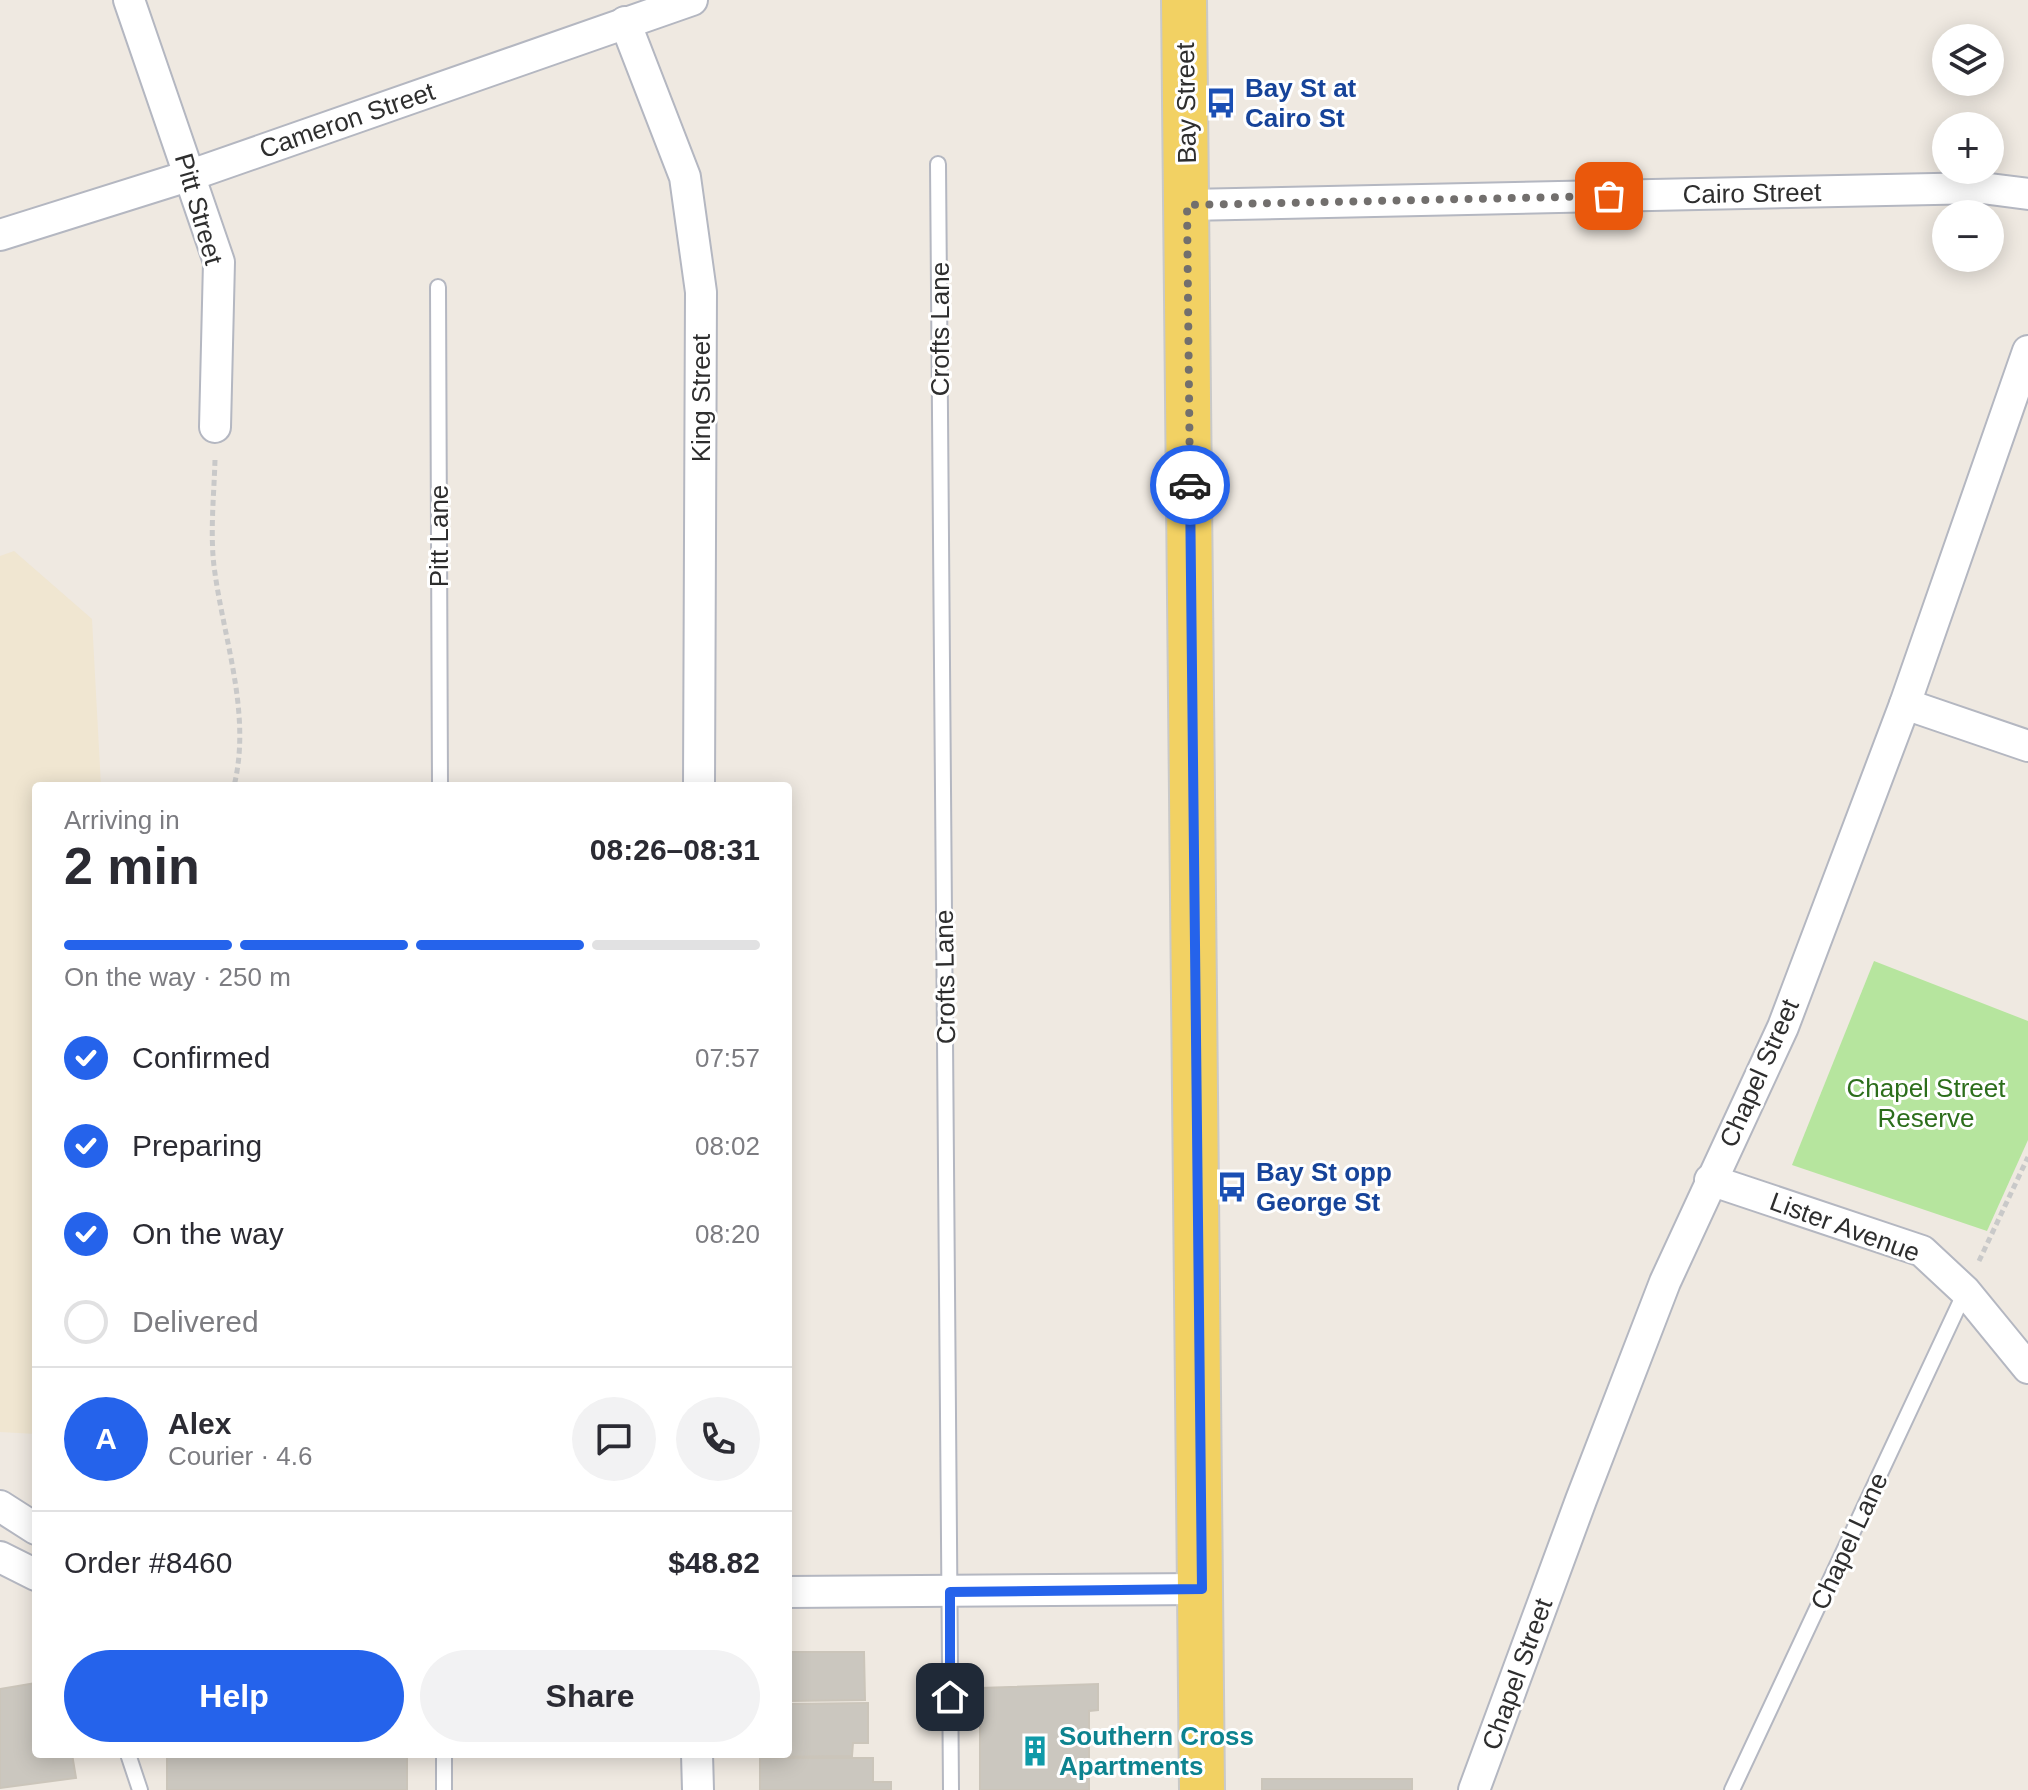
<!DOCTYPE html>
<html lang="en">
<head>
<meta charset="utf-8">
<style>
	body { margin:0; font-family:Helvetica,sans-serif; background:#f2f2f3; color:#2b2b33; height:100vh; display:flex; flex-direction:column; font-size:30px; white-space:nowrap }
	* { box-sizing:border-box; margin:0 }
	p { font-size:26px; color:#7c7c81 }
	.icon { flex:none; width:44px; height:44px; fill:none; stroke:currentColor; stroke-width:2; stroke-linecap:round; stroke-linejoin:round }
	.map { position:relative; flex:1; overflow:hidden }
	.details { position:absolute; left:32px; top:782px; width:760px; height:976px; display:flex; flex-direction:column; background:#fff; border-radius:8px; box-shadow:0 4px 20px #0003 }
	.details>* { flex:none }
	.buttons { position:absolute; left:1932px; top:24px; display:grid; gap:16px }
	.buttons a { display:grid; place-items:center; width:72px; height:72px; border-radius:50%; background:#fff; box-shadow:0 4px 20px #0003; font-size:40px }
	.pin { position:absolute; display:grid; place-items:center; width:68px; height:68px; color:#fff; margin:-34px; border-radius:16px; box-shadow:0 4px 12px #0006 }
	.courier { position:absolute; display:grid; place-items:center; width:80px; height:80px; margin:-40px; border:6px solid #2563eb; border-radius:50%; background:#fff; color:#222; box-shadow:0 2px 10px #0007 }
	.head em { font-style:normal; font-weight:700 }
	.head div { display:flex; flex-direction:column-reverse }
	.head { display:flex; align-items:center; justify-content:space-between; height:136px; padding:0 32px }
	h1 { font-size:52px; font-weight:700; line-height:60px }
	.bar { display:grid; grid-template-columns:repeat(4,1fr); gap:12px 8px; align-content:center; height:96px; padding:0 32px }
	.bar i { height:10px; border-radius:6px; background:#e1e1e2 }
	.bar .on { background:#2563eb }
	.bar p { grid-column:span 4 }
	.line { display:flex; align-items:center; gap:20px; padding:0 32px; border-top:2px solid #e1e1e2 }
	.line div { flex:1 }
	.round { display:grid; place-items:center; flex:none; width:84px; height:84px; border-radius:42px; background:#f2f2f3 }
	ol { padding:0 32px; list-style:none }
	li { display:flex; align-items:center; gap:24px; height:88px }
	li p { margin-inline-start:auto }
	li .icon { padding:8px; border-radius:50%; background:#2563eb; color:#fff; stroke-width:4 }
	li:last-child { color:#7c7c81 }
	li i { width:44px; height:44px; border:4px solid #e1e1e2; border-radius:50% }
	.action { display:flex; gap:16px; margin-top:auto; padding:16px 32px }
	.action a { flex:1; height:92px; border-radius:48px; background:#2563eb; color:#fff; font-size:32px; font-weight:700; line-height:92px; text-align:center }
	.action a+a { background:#f2f2f3; color:#2b2b33 }
	.map>svg:first-child { display:block }
	.education { fill:#f0e6d1 }
	.green { fill:#b6e59e }
	.building { fill:#cbc7bf; stroke:#cbc5ba; stroke-width:2 }
	.lines { fill:none; stroke-linecap:round; stroke-linejoin:round }
	.lane-casing { stroke:#b4b7c1; stroke-width:18 }
	.street-casing { stroke:#b4b7c1; stroke-width:34 }
	.primary-casing { stroke:#c9c9c9; stroke-width:48 }
	.path { stroke:#c9c9c9; stroke-width:5; stroke-dasharray:6 4; stroke-linecap:butt }
	.lane { stroke:#fff; stroke-width:14 }
	.street { stroke:#fff; stroke-width:30 }
	.primary { stroke:#f2d163; stroke-width:44 }
	.done { stroke:#726f6d; stroke-width:8; stroke-dasharray:0 14.4 }
	.route { stroke:#2563eb; stroke-width:10 }
	.labels { text-anchor:middle; dominant-baseline:central; stroke-width:6; stroke-linejoin:round; paint-order:stroke }
	.transit-label { font-size:26px; font-weight:bold; fill:#164399; stroke:#fff; text-anchor:start }
	.street-label { font-size:26px; fill:#2e2e2e; stroke:#fff }
	.park-label { font-size:26px; fill:#2c6e1b; stroke:#fff }
	.culture-label { font-size:26px; font-weight:bold; fill:#0d838f; stroke:#fff; text-anchor:start }
</style>
</head>
<body>
<div class="map">
<svg width="2028" height="1790" viewBox="0 0 2028 1790">
	<rect width="100%" height="100%" fill="#efe9e1"/>
	<!-- education -->
	<polygon class="education" points="14,551 92,619 101,786 36,786 36,1434 0,1432 0,556"/>
	<!-- green -->
	<polygon class="green" points="1874,961 2028,1021 2028,1140 1987,1231 1792,1165"/>
	<!-- building -->
	<g class="building">
		<polygon points="788,1652 864,1652 865,1700 788,1701"/>
		<polygon points="36,1683 36,1754 72,1754 76,1778 0,1788 0,1689"/>
		<polygon points="1098,1684 1098,1710 1089,1711 1089,1790 980,1790 980,1688"/>
		<polygon points="868,1703 868,1743 853,1743 852,1756 755,1757 755,1754 788,1754 788,1704"/>
		<rect x="167" y="1754" width="240" height="36"/>
		<polygon points="760,1758 873,1758 873,1782 891,1782 891,1790 760,1790"/>
		<rect x="1262" y="1779" width="150" height="11"/>
	</g>
	<g class="lines">
		<!-- lane casing -->
		<g class="lane-casing">
			<g id="lane">
				<polyline points="938,164 951,1790"/>
				<polyline points="438,287 440,786"/>
				<polyline points="128,1754 140,1790"/>
				<polyline points="444,1754 444,1790"/>
				<polyline points="1732,1790 1965,1292"/>
			</g>
		</g>
		<!-- street casing -->
		<g class="street-casing">
			<g id="street">
				<polyline points="129,0 219,262 215,427"/>
				<polyline points="625,22 685,177 701,292 699,786"/>
				<polyline points="1187,205 1982,188 2028,194"/>
				<polyline points="0,235 191,175 692,0"/>
				<polyline points="1905,704 2028,746"/>
				<polyline points="1710,1180 1922,1251 1965,1291 2028,1368"/>
				<polyline points="0,1506 36,1529"/>
				<polyline points="0,1557 36,1575"/>
				<polyline points="788,1592 1202,1589"/>
				<polyline points="697,1754 698,1790"/>
				<polyline points="1474,1790 1581,1500 1665,1282 1783,1027 1905,704 2028,351"/>
			</g>
		</g>
		<!-- primary casing -->
		<g class="primary-casing">
			<polyline id="primary" points="1184,0 1202,1790"/>
		</g>
		<!-- path -->
		<g class="path">
			<path d="M215,460C214,495 210,532 214,566C223,638 252,713 234,786"/>
			<polyline points="1979,1261 2028,1157"/>
		</g>
		<!-- lane -->
		<use href="#lane" class="lane"/>
		<!-- street -->
		<use href="#street" class="street"/>
		<!-- primary -->
		<use href="#primary" class="primary"/>
	</g>
	<g class="lines">
		<!-- done -->
		<polyline class="done" points="1190,485 1187,205 1609,196"/>
		<!-- route -->
		<polyline class="route" points="950,1697 950,1592 1202,1589 1190,485"/>
	</g>
	<!-- icons -->
	<defs>
		<g id="bus-bare" transform="scale(2.4)"><path d="M-5-6H5V4H4V6H2V4H-2V6H-4V4H-5ZM-3.5-4V0h7V-4ZM-3.5 1.2v1.5H-2V1.2ZM2 1.2v1.5H3.5V1.2Z" fill="#1a4fb4" stroke="#fff" stroke-width="2.5" paint-order="stroke"/></g>
		<g id="building-bare" transform="scale(2.4)"><path d="M-4-6H4V6H1V3H-1V6H-4ZM-2.5-4.3h1.7v1.8h-1.7ZM.8-4.3h1.7v1.8H.8ZM-2.5-1h1.7V.8h-1.7ZM.8-1h1.7V.8H.8Z" fill="#0f9aa8" stroke="#fff" stroke-width="2.5" paint-order="stroke"/></g>
	</defs>
	<g fill-rule="evenodd">
		<use href="#bus-bare" x="1221" y="103"/>
		<use href="#bus-bare" x="1232" y="1187"/>
		<use href="#building-bare" x="1035" y="1751"/>
	</g>
	<g class="labels">
		<!-- transit labels -->
		<g class="transit-label">
			<text x="1245" y="88">Bay St at<tspan x="1245" dy="30">Cairo St</tspan></text>
			<text x="1256" y="1172">Bay St opp<tspan x="1256" dy="30">George St</tspan></text>
		</g>
		<!-- street labels -->
		<g class="street-label">
			<text transform="translate(1186 103) rotate(-91)">Bay Street</text>
			<text transform="translate(347 120) rotate(-19)">Cameron Street</text>
			<text transform="translate(1752 193) rotate(-1)">Cairo Street</text>
			<text transform="translate(199 209) rotate(74)">Pitt Street</text>
			<text transform="translate(940 329) rotate(-90)">Crofts Lane</text>
			<text transform="translate(701 398) rotate(-90)">King Street</text>
			<text transform="translate(439 536) rotate(-90)">Pitt Lane</text>
			<text transform="translate(945 977) rotate(-91)">Crofts Lane</text>
			<text transform="translate(1759 1073) rotate(-66)">Chapel Street</text>
			<text transform="translate(1845 1227) rotate(20)">Lister Avenue</text>
			<text transform="translate(1849 1541) rotate(-65)">Chapel Lane</text>
			<text transform="translate(1517 1674) rotate(-70)">Chapel Street</text>
		</g>
		<!-- park labels -->
		<g class="park-label">
			<text x="1926" y="1088">Chapel Street<tspan x="1926" dy="30">Reserve</tspan></text>
		</g>
		<!-- culture labels -->
		<g class="culture-label">
			<text x="1059" y="1736">Southern Cross<tspan x="1059" dy="30">Apartments</tspan></text>
		</g>
	</g>
</svg>
<div class="buttons">
<a><svg class="icon" aria-label="layers" viewBox="0 0 24 24"><path d="M12 4l9 5-9 5-9-5zM3 14l9 5 9-5"/></svg></a>
<a>+</a>
<a>−</a>
</div>
<div class="pin" style="left:1609px;top:196px;background:#ea580c"><svg class="icon" aria-label="bag" viewBox="0 0 24 24"><path d="M5 8h14l-1 12H6zM9 8a3 3 0 0 1 6 0"/></svg></div>
<div class="pin" style="left:950px;top:1697px;background:#1f2937"><svg class="icon" aria-label="home" viewBox="0 0 24 24"><path d="M3 11l9-7 9 7M6 9v11h12V9"/></svg></div>
<div class="courier" style="left:1190px;top:485px"><svg class="icon" aria-label="car" viewBox="0 0 24 24"><path d="M5 17H2v-5l4-1 3-4h7l3 4 3 1v5h-3M9 17h6M6 11h13"/><circle cx="7" cy="17" r="2"/><circle cx="17" cy="17" r="2"/></svg></div>
<section class="details">
<div class="head"><div><h1>2 min</h1><p>Arriving in</p></div><em>08:26–08:31</em></div>
<div class="bar"><i class="on"></i><i class="on"></i><i class="on"></i><i></i><p>On the way · 250 m</p></div>
<ol>
<li><svg class="icon" aria-label="check" viewBox="0 0 24 24"><path d="M5 12l5 5 9-10"/></svg>Confirmed<p>07:57</p></li>
<li><svg class="icon" aria-label="check" viewBox="0 0 24 24"><path d="M5 12l5 5 9-10"/></svg>Preparing<p>08:02</p></li>
<li><svg class="icon" aria-label="check" viewBox="0 0 24 24"><path d="M5 12l5 5 9-10"/></svg>On the way<p>08:20</p></li>
<li><i></i>Delivered</li>
</ol>
<div class="line" style="height:144px"><b class="round" style="background:#2563eb;color:#fff">A</b><div><b>Alex</b><p>Courier · 4.6</p></div><a class="round"><svg class="icon" aria-label="chat" viewBox="0 0 24 24"><path d="M4 5h16v11H9l-5 4z"/></svg></a><a class="round"><svg class="icon" aria-label="phone" viewBox="0 0 24 24"><path d="M5 4h4l2 5-3 2q2 4 5 5l2-3 5 2v4C11 20 4 13 5 4z"/></svg></a></div>
<div class="line" style="height:104px"><div>Order #8460</div><b>$48.82</b></div>
<div class="action"><a>Help</a><a>Share</a></div>
</section>
</div>
</body>
</html>
